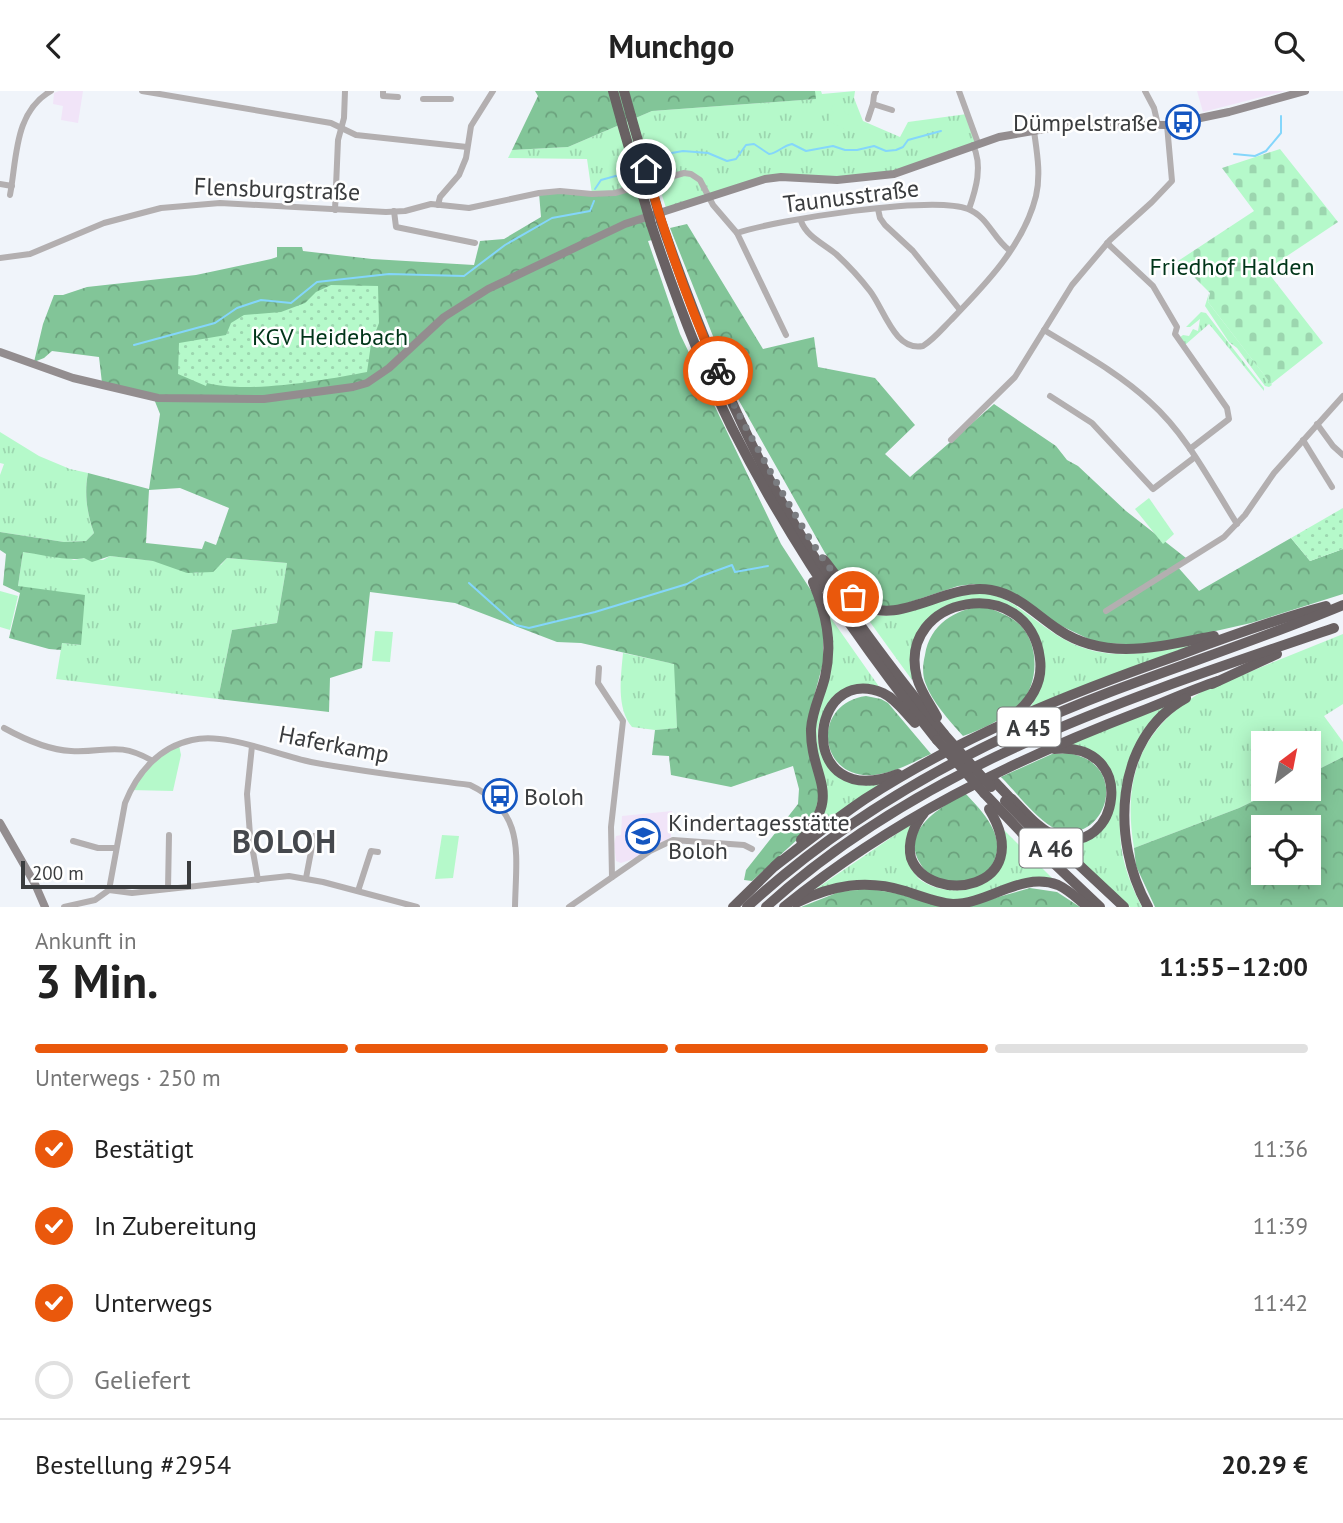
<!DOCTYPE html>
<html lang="de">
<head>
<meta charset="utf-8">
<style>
	body { margin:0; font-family:"PT Sans",sans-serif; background:#f6f6f6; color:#222; height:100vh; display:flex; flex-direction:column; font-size:26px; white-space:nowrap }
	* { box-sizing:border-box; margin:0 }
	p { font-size:23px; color:#767676 }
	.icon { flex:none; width:38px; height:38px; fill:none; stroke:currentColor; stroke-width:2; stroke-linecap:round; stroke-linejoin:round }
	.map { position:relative; height:816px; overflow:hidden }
	.details { display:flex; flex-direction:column; background:#fff; flex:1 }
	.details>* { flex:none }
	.needle { width:46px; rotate:32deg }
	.buttons { position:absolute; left:1251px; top:640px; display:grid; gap:14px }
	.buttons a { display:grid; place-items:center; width:70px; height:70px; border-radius:0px; background:#fff; box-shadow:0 4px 18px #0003; font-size:35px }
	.scale { position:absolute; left:21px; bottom:18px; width:170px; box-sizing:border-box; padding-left:7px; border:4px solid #3a3c3e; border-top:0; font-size:19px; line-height:24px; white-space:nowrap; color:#3a3c3e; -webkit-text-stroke:5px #fff; paint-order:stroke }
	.pin { position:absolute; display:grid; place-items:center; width:60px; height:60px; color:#fff; margin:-30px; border:4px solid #fff; border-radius:50%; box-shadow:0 2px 7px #0007 }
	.courier { position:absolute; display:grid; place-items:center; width:70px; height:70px; margin:-35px; border:5px solid #ea580c; border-radius:50%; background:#fff; color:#222; box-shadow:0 2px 9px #0007 }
	.overview em { font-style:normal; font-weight:700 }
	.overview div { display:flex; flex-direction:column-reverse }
	.overview { display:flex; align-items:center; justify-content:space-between; height:119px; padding:0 35px }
	h1 { font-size:46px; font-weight:700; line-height:52px }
	.bar { display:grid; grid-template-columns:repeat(4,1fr); gap:10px 7px; align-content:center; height:84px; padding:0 35px }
	.bar i { height:9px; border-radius:5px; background:#e0e0e0 }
	.bar .on { background:#ea580c }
	.bar p { grid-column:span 4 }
	.line { display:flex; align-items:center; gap:18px; padding:0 35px; border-top:2px solid #e0e0e0 }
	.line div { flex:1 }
	ol { padding:0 35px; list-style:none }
	li { display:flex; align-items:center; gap:21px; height:77px }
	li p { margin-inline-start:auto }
	li .icon { padding:7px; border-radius:50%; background:#ea580c; color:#fff; stroke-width:4 }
	li:last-child { color:#767676 }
	li i { width:38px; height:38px; border:4px solid #e0e0e0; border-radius:50% }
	header { display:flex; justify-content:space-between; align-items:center; height:91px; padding:0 35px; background:#fff; font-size:32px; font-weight:700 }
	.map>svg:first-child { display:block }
	.education { fill:#f1e4f8 }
	.grass { fill:url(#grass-tufts) }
	.forest { fill:url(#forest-crowns); fill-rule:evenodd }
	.cemetery { fill:url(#cemetery-stones) }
	.park { fill:#b5f9ca }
	.garden { fill:url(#garden-dots) }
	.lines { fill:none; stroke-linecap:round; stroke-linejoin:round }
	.stream { stroke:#84d6fb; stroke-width:2 }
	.street { stroke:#b3afb0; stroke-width:6 }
	.secondary { stroke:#938d8f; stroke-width:8 }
	.highway { stroke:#696163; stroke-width:10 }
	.highway-bridge { stroke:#696163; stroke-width:10 }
	.done { stroke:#7a7c80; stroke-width:7; stroke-dasharray:0 12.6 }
	.route { stroke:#ea580c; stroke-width:9 }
	.labels { text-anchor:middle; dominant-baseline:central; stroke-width:5; stroke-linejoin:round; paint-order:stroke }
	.shield { fill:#fff; stroke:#757678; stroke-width:2 }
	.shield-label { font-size:23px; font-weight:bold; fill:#3a3c3e }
	.poi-label { font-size:24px; fill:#3a3c3e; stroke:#fff; text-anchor:start }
	.street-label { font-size:24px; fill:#3a3c3e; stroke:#fff }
	.park-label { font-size:24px; fill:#003519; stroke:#fff }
	.district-label { font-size:32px; font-weight:bold; letter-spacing:2px; fill:#45484d; stroke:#fff }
</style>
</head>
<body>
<header><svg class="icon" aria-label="back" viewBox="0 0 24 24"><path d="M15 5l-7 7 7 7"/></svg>Munchgo<svg class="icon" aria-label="search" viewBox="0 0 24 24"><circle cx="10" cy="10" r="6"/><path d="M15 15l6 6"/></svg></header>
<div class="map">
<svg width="1343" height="816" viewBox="0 0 1343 816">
	<defs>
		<pattern id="grass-tufts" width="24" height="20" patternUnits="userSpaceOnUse" patternTransform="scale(1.75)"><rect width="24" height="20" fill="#b5f9ca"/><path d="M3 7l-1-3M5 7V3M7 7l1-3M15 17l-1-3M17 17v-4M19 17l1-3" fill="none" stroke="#9cd6af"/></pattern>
		<pattern id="forest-crowns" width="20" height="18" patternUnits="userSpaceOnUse" patternTransform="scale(1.75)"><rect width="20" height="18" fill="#82c598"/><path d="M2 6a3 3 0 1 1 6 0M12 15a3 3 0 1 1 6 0" fill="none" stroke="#6ba17d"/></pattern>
		<pattern id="cemetery-stones" width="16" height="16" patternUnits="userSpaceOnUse" patternTransform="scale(1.75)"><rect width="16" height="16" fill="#b5f9ca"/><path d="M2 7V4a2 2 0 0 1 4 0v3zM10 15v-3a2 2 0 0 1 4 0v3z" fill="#9cd6af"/></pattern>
		<pattern id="garden-dots" width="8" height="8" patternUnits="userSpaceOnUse" patternTransform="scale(1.75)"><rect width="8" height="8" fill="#b5f9ca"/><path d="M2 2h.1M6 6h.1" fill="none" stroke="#9cd6af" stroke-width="1.8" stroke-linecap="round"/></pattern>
	</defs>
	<rect width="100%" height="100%" fill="#f0f4fa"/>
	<!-- education -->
	<g class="education">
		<polygon points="59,0 83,0 78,32 61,29 63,15 53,13 54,2"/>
		<polygon points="1197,0 1285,0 1203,21"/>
		<polygon points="672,720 671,746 636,767 621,772 616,770 614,753 616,745 621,744 622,725"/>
	</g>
	<!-- grass -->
	<g class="grass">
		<polygon points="815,0 821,0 822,3 855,0 854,7 863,30 900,46 908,31 967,23 978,52 896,82 837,89 781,86 667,120 657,89 615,102 592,103 587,68 508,67 512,59 568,56 652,20 815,8"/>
		<polygon points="1209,202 1208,211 1272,294 1269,296 1265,295 1237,257 1229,251 1205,215"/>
		<path d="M1201,221L1206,222C1225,247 1244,272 1264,297V300L1209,233L1185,254L1179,247L1183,244L1189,245L1193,238L1198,240L1200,228L1190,236H1186Z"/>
		<path d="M0,341L39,365L70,378L88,382C84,403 87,422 94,442L86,450L64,451L0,441V384L4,373L0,372Z"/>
		<polygon points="23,461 62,465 74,469 84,467 103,469 110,465 154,470 196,482 221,474 227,467 287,472 277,532 232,539 218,608 56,588 62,552 81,554 18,495"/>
		<path d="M984,501C1012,508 1025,522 1048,538C1099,576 1147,563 1203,550L1028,618L1033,612L1038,547L991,509L980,508L956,511L945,516L911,563L912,589L862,520C892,533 917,516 946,508C958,504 971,503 984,501Z"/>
		<path d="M828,523L880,597C867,595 861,598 850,604C843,608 831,611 827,617C806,643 823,683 852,692C863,696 873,694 884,692L814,739L816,629Z"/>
		<path d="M1343,543V613L1324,625L1343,651V666L1309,683V653H1264V698H1278L1239,717L1134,757C1122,685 1141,636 1205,599Z"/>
		<path d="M623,562L675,573L677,637L655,639L632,636C616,617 621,585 623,562Z"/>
		<path d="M1169,613C1160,622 1150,630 1143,640C1136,651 1134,664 1130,676C1114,728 1116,767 1142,816H1130L1061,754L1079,752L1096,744L1113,688L1075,655L1068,654Z"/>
		<path d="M914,731C912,742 906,758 908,769C908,775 915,783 919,788C957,816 1021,789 1003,738L1053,788L965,809L810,802Z"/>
	</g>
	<!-- forest -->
	<g class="forest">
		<polygon points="535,0 815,0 816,8 652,20 568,56 512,59 538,5"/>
		<path d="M640,93L656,148L648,150L680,243L781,453L814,504L823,536V572L810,621L819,703L814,726L799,747L752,790L744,789L746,779L798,713L799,698L793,675L731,696L671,684L669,665L652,664L655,639L677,637L674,573L581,552L557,551L455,512L370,501L362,577L330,587L329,621L218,608L232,539L277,532L287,472L227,467L213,481L187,482L153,470L110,465L92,471L84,467C71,471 39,463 23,461L18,495L85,504L81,554L62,552L61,559L49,558L9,547L20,502L3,494L6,463L0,459V441L64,451L86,450L94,442C87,422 84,403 88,382L149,398L160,323L152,303L102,292L99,266L52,260L44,267L34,271L43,233L54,204H63L87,196L196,184L271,168L277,166V156H302L303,160L372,168L474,174L480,150L504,148L541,126L539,102L600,103ZM180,397L229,417L216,454L205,450L202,458L146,452L149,399Z"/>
		<polygon points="687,133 763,258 814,246 818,276 875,287 915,334 885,363 910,386 994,313 1056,355 1067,369 1078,375 1126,420 1186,467 1176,474 1199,500 1291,447 1310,470 1343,458 1343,503 1251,532 1154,554 1097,552 974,493 958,495 895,516 874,514 859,505 846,493 825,462 738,308 670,137"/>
		<path d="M984,515C998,521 1012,525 1022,536C1040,557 1038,594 1020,613C1005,628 982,638 963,645C949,629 932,611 925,591C922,582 923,572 925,564C930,533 955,518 984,515Z"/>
		<path d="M866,605L881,608L888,612L931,663C911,672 887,686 864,684C817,680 814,612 866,605Z"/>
		<path d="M1069,662C1076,664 1084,666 1090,670C1128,697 1093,759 1052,736C1033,724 1017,702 1001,686L1052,663Z"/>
		<path d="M1343,666V816H1155L1136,775L1134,757L1239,717L1278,698H1309V683ZM1264,737H1309V782H1264Z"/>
		<path d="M965,702C982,720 1009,747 992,774C988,781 977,787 971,792L934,789C930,784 923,778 920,772C900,738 942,716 965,702Z"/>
		<polygon points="1030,797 1057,801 1080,816 963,816"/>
		<polygon points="869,798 899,803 942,816 801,816 839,801"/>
	</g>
	<!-- cemetery -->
	<polygon class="cemetery" points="1280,58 1338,131 1266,179 1323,252 1271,293 1208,211 1210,202 1178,170 1254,120 1222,77"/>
	<!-- park -->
	<g class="park">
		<polygon points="837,13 843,14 845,22 854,27 854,38 851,41 830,31 830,25 834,22 831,19 833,14"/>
		<polygon points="1149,407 1174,443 1163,453 1135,418"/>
		<polygon points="0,500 18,505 10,539 0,536"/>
		<polygon points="375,540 393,541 390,571 372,570"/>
		<polygon points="179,654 181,664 173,700 130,699 151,669"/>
		<polygon points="442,744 459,745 453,787 435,788"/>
	</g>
	<!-- garden -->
	<g class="garden">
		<path d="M331,194L378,195L379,232L371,253L367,281C325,289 248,303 207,292L206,295L178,283L179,252L226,244L231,232L244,224L281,221L305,212L316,201Z"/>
		<polygon points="1343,417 1343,458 1310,470 1291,447"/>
	</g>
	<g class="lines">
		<!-- stream -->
		<g class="stream">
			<polyline points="1234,63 1255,65 1266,60 1281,42 1281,25"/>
			<path d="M648,74L666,63L683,60L708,62L727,70L736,68L746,54L754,53L769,63C778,62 782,55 792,53L806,60L833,55L845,59H857L874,55L886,60L896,59L903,56L908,49L941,40"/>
			<polyline points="595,98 601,89 630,81"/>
			<polyline points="134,254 215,232 237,217 261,209 291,212 317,191 389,183 464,185 505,154 552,127 590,120 594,110"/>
			<polyline points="469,492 516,534 529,537 595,521 687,493 699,486 732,474 735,481 768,475"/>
		</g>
		<!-- street -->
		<g class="street">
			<polyline points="142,0 331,32 356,44 467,56"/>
			<polyline points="383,0 383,5 398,6"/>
			<polyline points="876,0 874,4 873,13 892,19"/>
			<polyline points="959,0 978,52"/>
			<polyline points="1145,0 1154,17 1158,34"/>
			<polyline points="423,8 451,8"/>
			<polyline points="868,28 873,13"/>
			<polyline points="0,93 12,95"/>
			<path d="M10,104C17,67 14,21 51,0"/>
			<polyline points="438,114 440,106 459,84 466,67 471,35 493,0"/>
			<polyline points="878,118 880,127 885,134 913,160 960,219"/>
			<path d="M969,118C976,98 983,75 973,54"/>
			<polyline points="335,119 338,49 344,27 345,0"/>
			<polyline points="394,120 396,136 475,152"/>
			<path d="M801,130C806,145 824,153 836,163C848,174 860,187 870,200C884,218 895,261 923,255C934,248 942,238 951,229C985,194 1024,154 1036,105C1041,83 1037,62 1034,40"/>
			<path d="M737,142C776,129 932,104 968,118C988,126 993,147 1009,159"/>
			<polyline points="1107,152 1153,195 1177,236 1175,243 1227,317 1229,328 1190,358"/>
			<polyline points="0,167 30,163 104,132 161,117 220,112 386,121 405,120 431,113 469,117 539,102 560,100 592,103 615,102 684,82 691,83 700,89 713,114 737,142 786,244"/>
			<path d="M1044,239C1080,261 1119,282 1150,311C1187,344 1211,392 1237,433"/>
			<polyline points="1050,305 1092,332 1153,398 1195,366"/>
			<polyline points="1317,333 1333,355 1343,364"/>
			<polyline points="951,349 1015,286 1072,194 1110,149 1152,111 1172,90 1167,34"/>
			<polyline points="1303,349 1332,396"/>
			<polyline points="1106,520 1224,446 1245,424 1274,382 1343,305"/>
			<polyline points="599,577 598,592 623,630 611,736 612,786"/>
			<path d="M4,637C24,648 48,659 71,660C106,662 117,650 151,669"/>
			<polyline points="252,655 247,703 250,744 258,789"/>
			<polyline points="73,750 98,757 116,757"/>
			<polyline points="306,787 314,745 319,745"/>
			<polyline points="168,798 169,744"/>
			<path d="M109,799L125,712C137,682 159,656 192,649C227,641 276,664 311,671C364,681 417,687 470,694C526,721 516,762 515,816"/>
			<polyline points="358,800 371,760 378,761"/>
			<polyline points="64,816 95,809 109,799 132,802 289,785 323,791 417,816"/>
			<polyline points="569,816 650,760 673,749 744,754 752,758"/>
		</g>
		<!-- secondary -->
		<g class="secondary">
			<polyline points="0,261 73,287 158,307 264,308 353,296 367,292 389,277 444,226 488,198 625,133 765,88 781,86 837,89 894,83 999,46 1074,33 1167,34 1229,21 1305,0"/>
			<polyline points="0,732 35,793 45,816"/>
		</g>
		<!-- highway -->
		<g class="highway">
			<polyline points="613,0 621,29"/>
			<polyline points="624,0 631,25"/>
			<path d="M661,130C694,226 731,319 780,408C826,492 884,569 944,643"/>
			<path d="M651,133C674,202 700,272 732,337C789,449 858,551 937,649"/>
			<path d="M824,469C834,481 843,496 854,507C892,543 944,490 991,499C1019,504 1036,524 1059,539C1107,571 1161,555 1214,545"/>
			<polyline points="1212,593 1277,563"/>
			<path d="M937,626C930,613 921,601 917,587C895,504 1030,480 1040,568C1043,591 1031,610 1014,624"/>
			<path d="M898,683C794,723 807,570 883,602C896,608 905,622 915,632"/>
			<polyline points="995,691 1015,712"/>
			<polyline points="984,702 1022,742 1100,816"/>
			<path d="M1012,708C1025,721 1040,740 1058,746C1118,767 1141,650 1054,658"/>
			<polyline points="1005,710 1048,754"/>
			<path d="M924,722C914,734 907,751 911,767C929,816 1039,799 989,718"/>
			<polyline points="1046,743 1124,816"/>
			<path d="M801,749C844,702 810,687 811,638C812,620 821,603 825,586C833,552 826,522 813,491"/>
			<path d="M775,775C805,752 834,729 865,708C962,645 1070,602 1179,564C1227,546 1276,528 1326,515"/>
			<path d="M796,812C832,794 866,788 905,800C921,805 937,812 953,813C988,813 1022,780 1058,794C1069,799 1079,809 1088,816"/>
			<polyline points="733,816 780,770"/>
			<path d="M747,816C851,720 979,651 1110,601C1187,572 1266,546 1343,514"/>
			<path d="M766,816C925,671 1134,605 1334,537"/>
			<path d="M784,816C891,729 1011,670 1139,621C1165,611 1191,599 1218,590"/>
			<path d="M1148,816C1111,751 1113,647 1186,607"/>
		</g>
		<!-- highway-bridge -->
		<g class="highway-bridge">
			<polyline points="631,25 661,130"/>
			<polyline points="621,29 651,133"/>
			<polyline points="944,643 991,696"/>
			<polyline points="937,649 984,702"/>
		</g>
	</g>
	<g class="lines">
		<!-- done -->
		<path class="done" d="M718,280C733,315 752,347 770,380C795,424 820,469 853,506"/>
		<!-- route -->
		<path class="route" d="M646,78C665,146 689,215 718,280"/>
	</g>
	<!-- icons -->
	<defs>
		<g id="bus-ring" transform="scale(1.75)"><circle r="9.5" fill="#fff" stroke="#1456c1" stroke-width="1.5"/><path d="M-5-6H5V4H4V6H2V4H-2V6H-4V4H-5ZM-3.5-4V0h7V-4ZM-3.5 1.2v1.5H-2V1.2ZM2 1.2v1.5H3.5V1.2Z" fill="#1456c1"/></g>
		<g id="school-ring" transform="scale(1.75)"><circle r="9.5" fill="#fff" stroke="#1456c1" stroke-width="1.5"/><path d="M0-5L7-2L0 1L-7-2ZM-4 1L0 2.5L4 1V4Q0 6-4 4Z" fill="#1456c1"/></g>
	</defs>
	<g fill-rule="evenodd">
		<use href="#bus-ring" x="1183" y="31"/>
		<use href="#bus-ring" x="500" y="705"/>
		<use href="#school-ring" x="643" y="745"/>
	</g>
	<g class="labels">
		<!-- shield labels -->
		<g class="shield">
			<rect x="997.5" y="616.5" width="63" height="39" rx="5"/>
			<rect x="1019.5" y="737.5" width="63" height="39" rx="5"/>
		</g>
		<g class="shield-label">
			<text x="1029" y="636">A 45</text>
			<text x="1051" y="757">A 46</text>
		</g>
		<!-- poi labels -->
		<g class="poi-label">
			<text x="1158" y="31" text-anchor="end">Dümpelstraße</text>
			<text x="524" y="705">Boloh</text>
			<text x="668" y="731">Kindertagesstätte<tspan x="668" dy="28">Boloh</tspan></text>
		</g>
		<!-- street labels -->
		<g class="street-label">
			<text transform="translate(277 98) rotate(2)">Flensburgstraße</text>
			<text transform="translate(851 105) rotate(-7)">Taunusstraße</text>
			<text transform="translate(334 653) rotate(11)">Haferkamp</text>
		</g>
		<!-- park labels -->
		<g class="park-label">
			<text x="1232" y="175">Friedhof Halden</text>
			<text x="330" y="245">KGV Heidebach</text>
		</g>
		<!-- district labels -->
		<g class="district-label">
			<text x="285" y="750">BOLOH</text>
		</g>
	</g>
</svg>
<div class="buttons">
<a><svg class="needle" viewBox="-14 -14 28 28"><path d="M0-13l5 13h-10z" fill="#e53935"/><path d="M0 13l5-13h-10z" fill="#767676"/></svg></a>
<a><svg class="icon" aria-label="locate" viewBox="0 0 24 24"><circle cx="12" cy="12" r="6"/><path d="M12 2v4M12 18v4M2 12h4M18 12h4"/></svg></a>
</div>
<div class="scale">200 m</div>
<div class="pin" style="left:853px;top:506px;background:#ea580c"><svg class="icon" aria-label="bag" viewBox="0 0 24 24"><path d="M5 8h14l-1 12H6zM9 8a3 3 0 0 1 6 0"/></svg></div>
<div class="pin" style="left:646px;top:78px;background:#1f2937"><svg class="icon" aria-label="home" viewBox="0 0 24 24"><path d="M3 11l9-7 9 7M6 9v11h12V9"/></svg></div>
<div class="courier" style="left:718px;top:280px"><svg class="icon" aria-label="bike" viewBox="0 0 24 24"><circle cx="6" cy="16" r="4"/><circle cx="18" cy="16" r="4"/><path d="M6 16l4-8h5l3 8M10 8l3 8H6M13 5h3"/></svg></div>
</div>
<section class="details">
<div class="overview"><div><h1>3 Min.</h1><p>Ankunft in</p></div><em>11:55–12:00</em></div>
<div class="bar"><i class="on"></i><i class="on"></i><i class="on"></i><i></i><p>Unterwegs · 250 m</p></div>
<ol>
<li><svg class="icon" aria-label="check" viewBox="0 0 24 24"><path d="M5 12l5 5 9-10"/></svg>Bestätigt<p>11:36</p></li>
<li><svg class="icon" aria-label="check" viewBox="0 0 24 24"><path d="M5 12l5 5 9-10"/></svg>In Zubereitung<p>11:39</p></li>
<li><svg class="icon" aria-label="check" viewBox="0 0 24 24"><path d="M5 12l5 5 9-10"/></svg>Unterwegs<p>11:42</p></li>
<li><i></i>Geliefert</li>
</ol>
<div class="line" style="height:91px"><div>Bestellung #2954</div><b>20.29 €</b></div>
</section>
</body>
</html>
